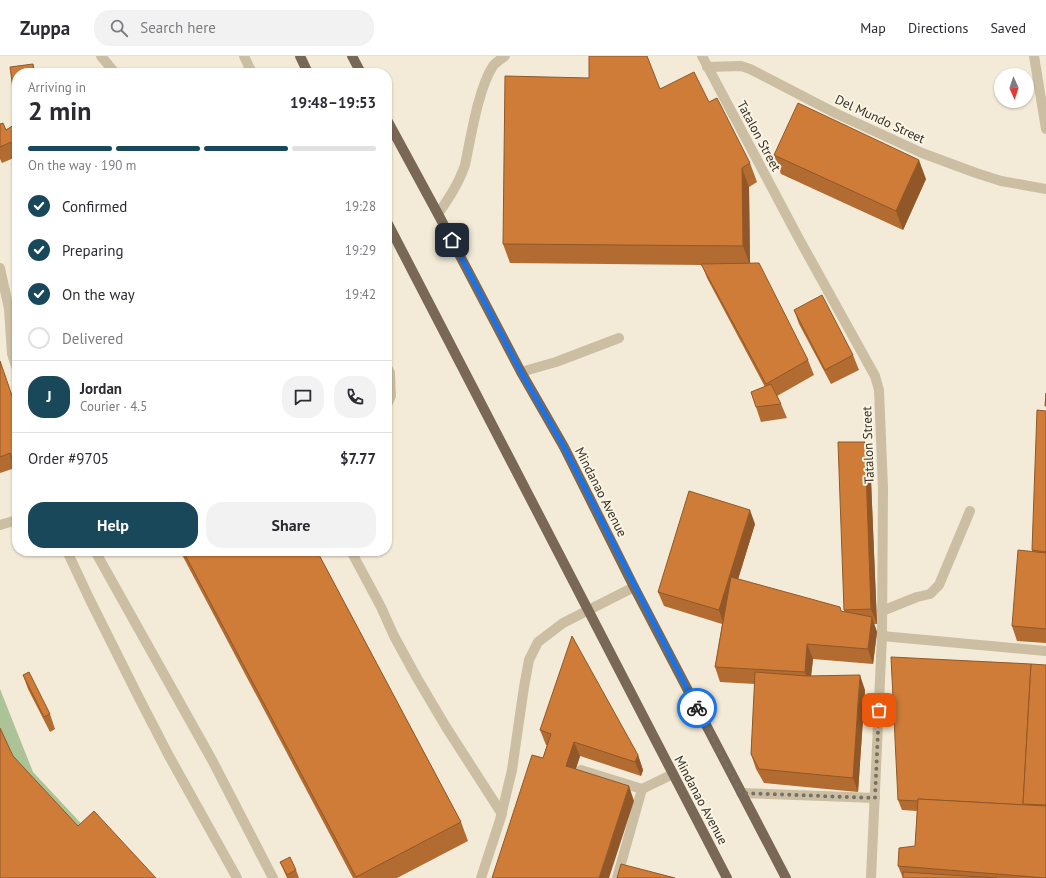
<!DOCTYPE html>
<html lang="en">
<head>
<meta charset="utf-8">
<style>
	body { margin:0; font-family:"PT Sans",sans-serif; background:#f2f2f3; color:#2b2b33; height:100vh; display:flex; flex-direction:column; font-size:15px; white-space:nowrap }
	* { box-sizing:border-box; margin:0 }
	p { font-size:13px; color:#7c7c81 }
	.icon { flex:none; width:22px; height:22px; fill:none; stroke:currentColor; stroke-width:2; stroke-linecap:round; stroke-linejoin:round }
	.map { position:relative; flex:1; overflow:hidden }
	.details { position:absolute; left:12px; top:12px; width:380px; height:488px; display:flex; flex-direction:column; background:#fff; border-radius:16px; box-shadow:0 1px 3px #0004 }
	.details>* { flex:none }
	.needle { width:26px; rotate:177deg }
	.controls { position:absolute; left:994px; top:12px; display:grid; gap:8px }
	.controls a { display:grid; place-items:center; width:40px; height:40px; border-radius:50%; background:#fff; box-shadow:0 1px 3px #0004; font-size:20px }
	.pin { position:absolute; display:grid; place-items:center; width:34px; height:34px; color:#fff; margin:-17px; border-radius:8px; box-shadow:0 2px 6px #0006 }
	.courier { position:absolute; display:grid; place-items:center; width:40px; height:40px; margin:-20px; border:3px solid #1a73e8; border-radius:50%; background:#fff; color:#222; box-shadow:0 1px 5px #0007 }
	.overview em { font-style:normal; font-weight:700 }
	.overview div { display:flex; flex-direction:column-reverse }
	.overview { display:flex; align-items:center; justify-content:space-between; height:68px; padding:0 16px }
	h1 { font-size:26px; font-weight:700; line-height:30px }
	.bar { display:grid; grid-template-columns:repeat(4,1fr); gap:6px 4px; align-content:center; height:48px; padding:0 16px }
	.bar i { height:5px; border-radius:3px; background:#e1e1e2 }
	.bar .current { background:#18485a }
	.bar p { grid-column:span 4 }
	.line { display:flex; align-items:center; gap:10px; padding:0 16px; border-top:1px solid #e1e1e2 }
	.line div { flex:1 }
	.round { display:grid; place-items:center; flex:none; width:42px; height:42px; border-radius:16px; background:#f2f2f3 }
	ol { padding:0 16px; list-style:none }
	li { display:flex; align-items:center; gap:12px; height:44px }
	li p { margin-inline-start:auto }
	li .icon { padding:4px; border-radius:50%; background:#18485a; color:#fff; stroke-width:4 }
	li:last-child { color:#7c7c81 }
	li i { width:22px; height:22px; border:2px solid #e1e1e2; border-radius:50% }
	.button { display:flex; gap:8px; margin-top:auto; padding:8px 16px }
	.button a { flex:1; height:46px; border-radius:16px; background:#18485a; color:#fff; font-size:16px; font-weight:700; line-height:46px; text-align:center }
	.button a+a { background:#f2f2f3; color:#2b2b33 }
	header { display:flex; align-items:center; gap:24px; box-sizing:border-box; height:56px; padding:0 20px; background:#fff; border-bottom:1px solid #e1e1e2 }
	header strong { font-size:19px }
	nav { display:flex; gap:22px; margin-inline-start:auto; font-size:14px }
	.search { width:280px; height:36px; background:#f2f2f3; display:flex; align-items:center; gap:10px; box-sizing:border-box; padding:0 14px; border-radius:16px; color:#7c7c81; font-size:15px }
	.map>svg:first-child { display:block }
	.green { fill:#abc396 }
	.lines { fill:none; stroke-linecap:round; stroke-linejoin:round }
	.lane { stroke:#cbbea2; stroke-width:10 }
	.street { stroke:#cbbea2; stroke-width:10 }
	.primary { stroke:#796855; stroke-width:10 }
	.wall { fill:#b26b31 }
	.shaded-wall { fill:#915728 }
	.building { fill:#cf7c39; stroke:#915728 }
	.done { stroke:#787063; stroke-width:4; stroke-dasharray:0 7.2 }
	.route { stroke:#1a73e8; stroke-width:5 }
	.labels { text-anchor:middle; dominant-baseline:central; stroke-width:4; stroke-linejoin:round; paint-order:stroke }
	.street-label { font-size:13px; fill:#362e25; stroke:#faf5e4 }
</style>
</head>
<body>
<header>
<strong>Zuppa</strong>
<div class="search"><svg class="icon" aria-label="search" viewBox="0 0 24 24"><circle cx="10" cy="10" r="6"/><path d="M15 15l6 6"/></svg>Search here</div>
<nav><a>Map</a><a>Directions</a><a>Saved</a></nav>
</header>
<div class="map">
<svg width="1046" height="822" viewBox="0 0 1046 822">
	<rect width="100%" height="100%" fill="#f3ebd7"/>
	<!-- green -->
	<polygon class="green" points="0,633 33,716 91,778 84,784 18,715 0,674"/>
	<g class="lines">
		<!-- lane -->
		<g class="lane">
			<polyline points="101,0 115,17"/>
			<polyline points="244,0 252,17"/>
			<polyline points="1034,0 1046,73"/>
			<path d="M438,158C449,142 459,127 465,109C471,81 478,33 493,10C496,6 501,3 505,0"/>
			<polyline points="0,212 9,253 12,298 17,313"/>
			<polyline points="387,311 390,317 391,340 387,349"/>
			<polyline points="521,316 556,306 619,282"/>
			<polyline points="0,469 17,464"/>
			<polyline points="67,495 89,542 139,642 169,700 237,822"/>
			<polyline points="95,495 212,704 273,822"/>
			<polyline points="351,495 381,551 394,580 417,622 446,671 502,758"/>
			<polyline points="882,555 917,541 930,538 939,529 970,455"/>
			<polyline points="882,580 1046,595"/>
			<polyline points="581,714 642,733 673,718"/>
			<polyline points="741,737 875,742"/>
			<polyline points="481,822 500,764 512,714 524,631 529,604 538,586 563,567 634,531"/>
			<polyline points="617,822 642,733"/>
		</g>
		<!-- street -->
		<g class="street">
			<polyline points="702,0 798,181 875,320 879,334 883,432 882,580 871,822"/>
			<polyline points="707,11 741,10 750,13 837,58 922,97 976,117 1001,125 1046,133"/>
		</g>
		<!-- primary -->
		<g class="primary">
			<polyline points="300,0 308,17"/>
			<polyline points="352,0 361,17"/>
			<polyline points="387,64 438,158 521,316 564,391 634,531 786,822"/>
			<polyline points="387,166 727,822"/>
		</g>
	</g>
	<!-- wall -->
	<g class="wall">
		<polygon points="660,33 709,46 750,107 757,126 749,131 750,207 808,304 814,319 777,340 781,348 787,362 761,366 756,351 765,331 707,222 702,209 510,207 503,188"/>
		<polygon points="17,67 17,103 16,101 2,107 0,103 0,68 6,74"/>
		<polygon points="774,99 926,123 903,174 781,118"/>
		<polygon points="794,254 853,299 859,314 831,328 799,268"/>
		<polygon points="0,305 15,412 0,417"/>
		<polygon points="1046,355 1046,587 1017,585 1012,570 1032,496 1032,494"/>
		<polygon points="865,386 870,400 877,568 874,568 877,576 873,608 813,603 811,620 865,634 858,736 764,727 756,713 751,698 755,628 720,626 715,611 722,568 664,550 658,536 755,468 738,523 845,556 844,554"/>
		<polygon points="180,495 317,495 461,766 468,785 397,822 353,822"/>
		<polygon points="1046,609 1046,822 903,822 898,810 915,790 917,755 902,754 898,744"/>
		<polygon points="23,619 50,658 55,673 50,676 28,633"/>
		<polygon points="540,674 638,699 643,714 641,720 580,700 576,713 634,745 543,702 547,689 546,689"/>
		<polygon points="280,806 296,814 299,822 287,822"/>
	</g>
	<!-- shaded-wall -->
	<g class="shaded-wall">
		<polygon points="33,8 36,17 34,17"/>
		<polygon points="919,104 926,123 903,174 896,155"/>
		<polygon points="742,112 749,131 750,209 743,190"/>
		<polygon points="865,386 870,400 877,568 871,553"/>
		<polygon points="750,454 755,468 724,569 719,554"/>
		<polygon points="872,561 877,576 873,608 868,593"/>
		<polygon points="807,588 813,603 810,630 805,616"/>
		<polygon points="860,619 865,634 858,736 853,722"/>
		<polygon points="574,686 580,700 572,724 566,710"/>
		<polygon points="638,699 643,714 641,720 635,706"/>
		<polygon points="629,730 634,745 609,822 599,822"/>
	</g>
	<!-- building -->
	<g class="building">
		<polygon points="589,0 647,0 660,33 694,16 709,46 717,42 750,107 742,112 743,190 503,188 505,20 589,22"/>
		<polygon points="33,8 34,17 17,17 17,56 16,56 10,11"/>
		<polygon points="798,47 919,104 896,155 774,99"/>
		<polygon points="3,67 6,74 17,67 17,98 11,86 0,91 0,68"/>
		<polygon points="759,207 808,304 766,328 701,208"/>
		<polygon points="822,239 853,299 825,314 794,254"/>
		<polygon points="0,305 17,354 17,418 10,397 0,401"/>
		<polygon points="771,328 781,348 756,351 751,336"/>
		<polygon points="1046,337 1046,350 1045,350"/>
		<polygon points="1037,354 1046,355 1046,496 1032,494"/>
		<polygon points="838,386 865,386 871,553 844,554"/>
		<polygon points="689,435 750,454 719,554 658,536"/>
		<polygon points="1018,494 1046,497 1046,573 1012,570"/>
		<polygon points="183,495 317,495 461,766 356,821"/>
		<polygon points="731,521 840,551 841,555 872,561 868,593 807,588 805,616 715,611"/>
		<polygon points="572,580 638,699 635,706 574,686 566,710 629,730 599,822 492,822 532,699 543,702 551,678 540,674"/>
		<polygon points="891,601 1031,608 1023,749 918,743 918,745 898,744"/>
		<polygon points="1031,608 1046,609 1046,749 1023,748"/>
		<polygon points="29,616 50,658 44,661 23,619"/>
		<polygon points="755,616 806,620 860,619 853,722 759,713 751,698"/>
		<polygon points="0,672 13,700 78,770 94,755 156,822 0,822"/>
		<polygon points="918,743 1046,750 1046,822 898,810 899,792 915,790"/>
		<polygon points="290,801 296,814 287,819 280,806"/>
		<polygon points="621,808 675,822 617,822"/>
		<polygon points="903,816 997,822 903,822"/>
	</g>
	<g class="lines">
		<!-- done -->
		<polyline class="done" points="697,652 741,737 875,742 879,654"/>
		<!-- route -->
		<polyline class="route" points="452,184 521,316 564,391 697,652"/>
	</g>
	<g class="labels">
		<!-- street labels -->
		<g class="street-label">
			<text transform="translate(880 63) rotate(25)">Del Mundo Street</text>
			<text transform="translate(759 80) rotate(62)">Tatalon Street</text>
			<text transform="translate(868 389) rotate(-92)">Tatalon Street</text>
			<text transform="translate(601 436) rotate(63)">Mindanao Avenue</text>
			<text transform="translate(701 744) rotate(62)">Mindanao Avenue</text>
		</g>
	</g>
</svg>
<div class="controls">
<a><svg class="needle" viewBox="-14 -14 28 28"><path d="M0-13l5 13h-10z" fill="#e53935"/><path d="M0 13l5-13h-10z" fill="#7c7c81"/></svg></a>
</div>
<div class="pin" style="left:879px;top:654px;background:#ea580c"><svg class="icon" aria-label="bag" viewBox="0 0 24 24"><path d="M5 8h14l-1 12H6zM9 8a3 3 0 0 1 6 0"/></svg></div>
<div class="pin" style="left:452px;top:184px;background:#1f2937"><svg class="icon" aria-label="home" viewBox="0 0 24 24"><path d="M3 11l9-7 9 7M6 9v11h12V9"/></svg></div>
<div class="courier" style="left:697px;top:652px"><svg class="icon" aria-label="bike" viewBox="0 0 24 24"><circle cx="6" cy="16" r="4"/><circle cx="18" cy="16" r="4"/><path d="M6 16l4-8h5l3 8M10 8l3 8H6M13 5h3"/></svg></div>
<section class="details">
<div class="overview"><div><h1>2 min</h1><p>Arriving in</p></div><em>19:48–19:53</em></div>
<div class="bar"><i class="current"></i><i class="current"></i><i class="current"></i><i></i><p>On the way · 190 m</p></div>
<ol>
<li><svg class="icon" aria-label="check" viewBox="0 0 24 24"><path d="M5 12l5 5 9-10"/></svg>Confirmed<p>19:28</p></li>
<li><svg class="icon" aria-label="check" viewBox="0 0 24 24"><path d="M5 12l5 5 9-10"/></svg>Preparing<p>19:29</p></li>
<li><svg class="icon" aria-label="check" viewBox="0 0 24 24"><path d="M5 12l5 5 9-10"/></svg>On the way<p>19:42</p></li>
<li><i></i>Delivered</li>
</ol>
<div class="line" style="height:72px"><b class="round" style="background:#18485a;color:#fff">J</b><div><b>Jordan</b><p>Courier · 4.5</p></div><a class="round"><svg class="icon" aria-label="chat" viewBox="0 0 24 24"><path d="M4 5h16v11H9l-5 4z"/></svg></a><a class="round"><svg class="icon" aria-label="phone" viewBox="0 0 24 24"><path d="M5 4h4l2 5-3 2q2 4 5 5l2-3 5 2v4C11 20 4 13 5 4z"/></svg></a></div>
<div class="line" style="height:52px"><div>Order #9705</div><b>$7.77</b></div>
<div class="button"><a>Help</a><a>Share</a></div>
</section>
</div>
</body>
</html>
